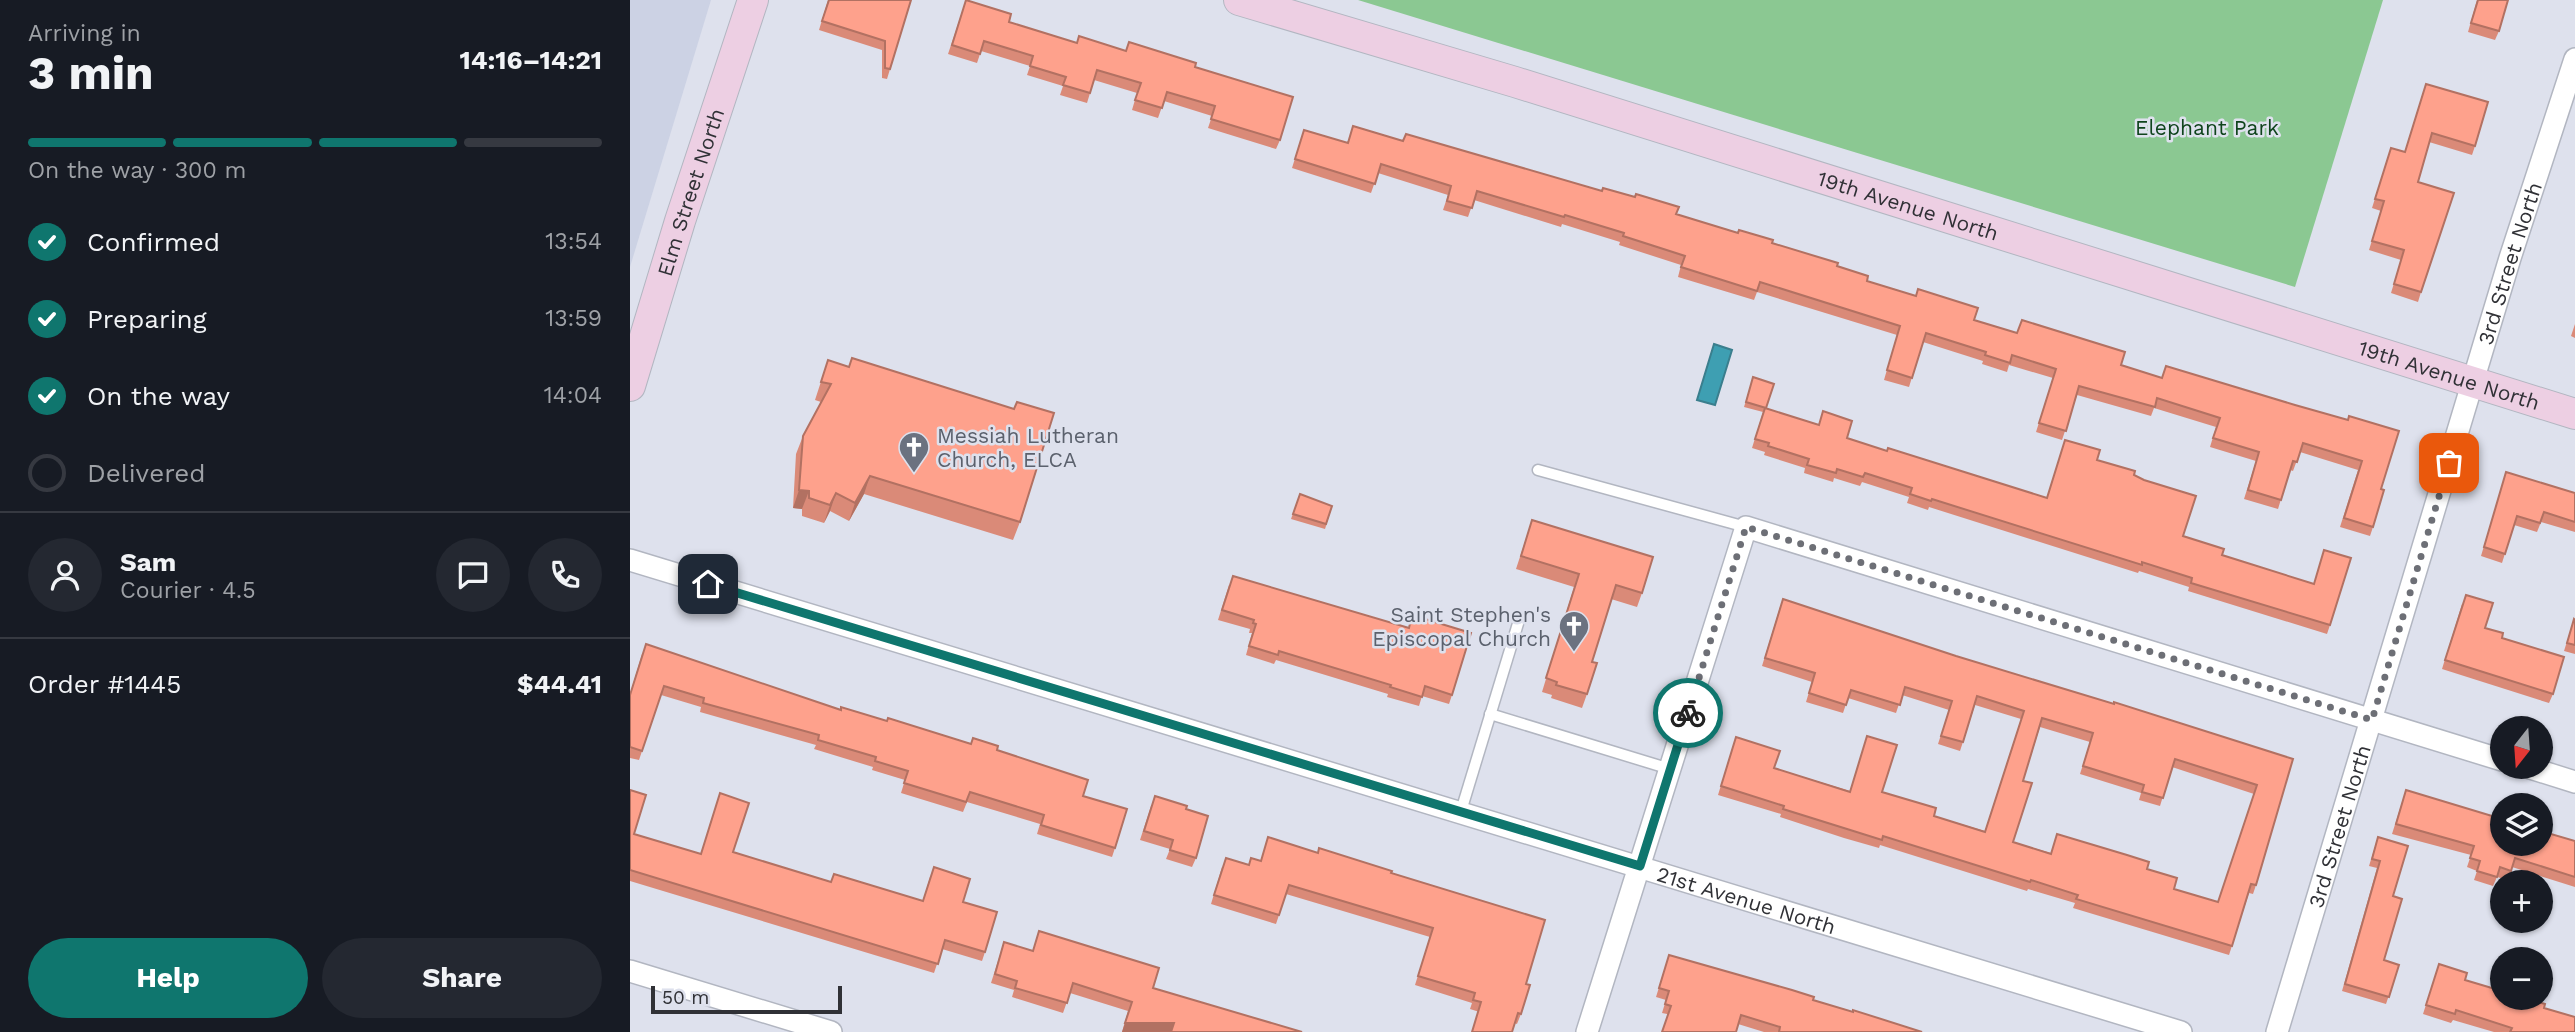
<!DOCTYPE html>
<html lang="en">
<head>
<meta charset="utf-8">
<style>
	body { margin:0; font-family:"Work Sans",sans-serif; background:#242831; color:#f1f3f6; height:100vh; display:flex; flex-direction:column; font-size:26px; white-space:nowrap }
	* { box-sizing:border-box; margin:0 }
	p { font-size:23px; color:#9ea1a6 }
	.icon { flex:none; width:38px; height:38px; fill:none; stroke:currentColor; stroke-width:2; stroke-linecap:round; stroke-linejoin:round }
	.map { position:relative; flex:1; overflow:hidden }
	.panel { display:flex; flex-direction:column; background:#171b24; width:630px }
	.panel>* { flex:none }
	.needle { width:46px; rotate:197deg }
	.tools { position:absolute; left:1860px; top:716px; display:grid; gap:14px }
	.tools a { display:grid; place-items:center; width:63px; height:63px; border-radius:50%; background:#171b24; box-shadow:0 2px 5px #0004; font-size:35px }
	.scale { position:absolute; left:21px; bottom:18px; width:191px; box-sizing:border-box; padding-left:7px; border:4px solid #303136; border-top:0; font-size:19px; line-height:24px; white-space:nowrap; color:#303136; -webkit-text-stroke:5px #dee1ed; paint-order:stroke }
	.pin { position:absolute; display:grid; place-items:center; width:60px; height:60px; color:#fff; margin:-30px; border-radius:14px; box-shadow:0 4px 10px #0006 }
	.courier { position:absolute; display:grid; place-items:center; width:70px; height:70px; margin:-35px; border:5px solid #0f766e; border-radius:50%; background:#fff; color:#222; box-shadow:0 2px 9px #0007 }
	.headline em { font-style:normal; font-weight:700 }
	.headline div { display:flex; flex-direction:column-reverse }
	.headline { display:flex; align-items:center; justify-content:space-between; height:119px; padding:0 28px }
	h1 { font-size:46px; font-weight:700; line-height:52px }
	.bar { display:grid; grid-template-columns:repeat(4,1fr); gap:10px 7px; align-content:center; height:84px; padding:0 28px }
	.bar i { height:9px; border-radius:5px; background:#363941 }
	.bar .selected { background:#0f766e }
	.bar p { grid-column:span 4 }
	.line { display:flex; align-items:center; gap:18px; padding:0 28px; border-top:2px solid #363941 }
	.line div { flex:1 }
	.round { display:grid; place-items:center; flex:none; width:74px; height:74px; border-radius:37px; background:#242831 }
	ol { padding:0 28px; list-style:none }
	li { display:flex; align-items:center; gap:21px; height:77px }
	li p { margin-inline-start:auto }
	li .icon { padding:7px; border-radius:50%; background:#0f766e; color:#fff; stroke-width:4 }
	li:last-child { color:#9ea1a6 }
	li i { width:38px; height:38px; border:4px solid #363941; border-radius:50% }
	.action { display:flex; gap:14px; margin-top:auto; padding:14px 28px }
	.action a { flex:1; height:80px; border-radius:42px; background:#0f766e; color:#fff; font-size:28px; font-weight:700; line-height:80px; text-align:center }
	.action a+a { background:#242831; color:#f1f3f6 }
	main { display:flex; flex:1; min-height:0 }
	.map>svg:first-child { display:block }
	.built { fill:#ccd2e4 }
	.green { fill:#8bc892 }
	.water { fill:#3e9fb2; stroke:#3a7e8d; stroke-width:2 }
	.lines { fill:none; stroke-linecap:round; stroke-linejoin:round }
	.lane-casing { stroke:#b2b6c1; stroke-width:13 }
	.street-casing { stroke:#b2b6c1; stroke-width:24 }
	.secondary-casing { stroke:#b2b6c1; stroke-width:32 }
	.lane { stroke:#fff; stroke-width:10 }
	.street { stroke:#fff; stroke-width:21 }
	.secondary { stroke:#edcfe3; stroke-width:30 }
	.wall { fill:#da8a78; fill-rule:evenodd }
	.shaded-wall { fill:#b27162 }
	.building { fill:#fea18c; stroke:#b27162; stroke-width:2; fill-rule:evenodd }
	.done { stroke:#6d6f76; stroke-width:7; stroke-dasharray:0 12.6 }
	.route { stroke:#0f766e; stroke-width:9 }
	.labels { text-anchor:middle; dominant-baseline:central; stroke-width:5; stroke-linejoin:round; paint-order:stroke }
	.park-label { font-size:21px; fill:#0f441c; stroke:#dee1ed }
	.street-label { font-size:21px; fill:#303136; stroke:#dee1ed }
	.worship-label { font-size:21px; fill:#5b616d; stroke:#dee1ed; text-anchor:start }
</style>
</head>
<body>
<main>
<section class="panel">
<div class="headline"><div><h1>3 min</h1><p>Arriving in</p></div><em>14:16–14:21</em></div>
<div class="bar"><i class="selected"></i><i class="selected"></i><i class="selected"></i><i></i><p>On the way · 300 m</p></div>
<ol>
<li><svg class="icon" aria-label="check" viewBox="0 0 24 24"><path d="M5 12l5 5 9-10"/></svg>Confirmed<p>13:54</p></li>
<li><svg class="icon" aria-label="check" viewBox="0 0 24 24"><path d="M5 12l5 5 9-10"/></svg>Preparing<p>13:59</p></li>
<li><svg class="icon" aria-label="check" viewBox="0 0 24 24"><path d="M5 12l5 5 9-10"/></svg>On the way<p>14:04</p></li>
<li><i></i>Delivered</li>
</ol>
<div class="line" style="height:126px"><a class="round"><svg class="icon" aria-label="person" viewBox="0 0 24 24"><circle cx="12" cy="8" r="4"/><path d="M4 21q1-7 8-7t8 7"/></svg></a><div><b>Sam</b><p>Courier · 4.5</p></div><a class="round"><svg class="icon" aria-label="chat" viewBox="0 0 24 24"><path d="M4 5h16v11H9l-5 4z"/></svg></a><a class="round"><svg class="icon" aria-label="phone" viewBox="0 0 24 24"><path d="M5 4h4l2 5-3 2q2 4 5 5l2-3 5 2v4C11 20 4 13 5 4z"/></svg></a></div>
<div class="line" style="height:91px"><div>Order #1445</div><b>$44.41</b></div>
<div class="action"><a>Help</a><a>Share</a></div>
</section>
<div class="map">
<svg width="1945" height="1032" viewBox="0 0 1945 1032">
	<rect width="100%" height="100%" fill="#dee1ed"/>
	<!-- built -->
	<polygon class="built" points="0,0 81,0 0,267"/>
	<!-- green -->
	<polygon class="green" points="728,0 1753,0 1665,287"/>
	<!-- water -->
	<polygon class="water" points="1084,344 1102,350 1085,405 1067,400"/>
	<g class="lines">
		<!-- lane casing -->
		<g class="lane-casing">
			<g id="lane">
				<polyline points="908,470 1116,527"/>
				<polyline points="860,714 1040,769"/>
				<polyline points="831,811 890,617"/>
			</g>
		</g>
		<!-- street casing -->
		<g class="street-casing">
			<g id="street">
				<path id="s1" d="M0,560L1551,1032"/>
				<polyline points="1894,766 1945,782"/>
				<polyline points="0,971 201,1032"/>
				<polyline points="957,1032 1116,527 1872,760"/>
				<path id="s2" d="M1647,1032L1880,258L1945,59"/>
			</g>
		</g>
		<!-- secondary casing -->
		<g class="secondary-casing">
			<g id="secondary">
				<path id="s3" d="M609,0L885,82L1945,414"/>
				<path id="s4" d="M0,386L50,221L123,0"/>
			</g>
		</g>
		<!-- lane -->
		<use href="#lane" class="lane"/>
		<!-- street -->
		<use href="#street" class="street"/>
		<!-- secondary -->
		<use href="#secondary" class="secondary"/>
	</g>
	<!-- wall -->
	<g class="wall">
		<polygon points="198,0 281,0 257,79 252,78 252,50 189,30"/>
		<polygon points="336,0 379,22 446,43 496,51 565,67 650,140 646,149 578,128 582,116 534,101 528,118 502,110 507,93 464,80 457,103 430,95 433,86 397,75 400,66 351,51 347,63 318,54"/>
		<polygon points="1847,0 1869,31 1865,40 1838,32"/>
		<polygon points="1793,93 1845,146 1842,155 1799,142 1788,182 1791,292 1788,302 1761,293 1771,260 1739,250 1751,211 1742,208 1758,157 1761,148 1775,152"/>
		<polygon points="671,139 718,143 773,141 1046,214 1142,243 1207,266 1237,281 1344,320 1532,378 1665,405 1718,420 1751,489 1743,527 1740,536 1710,527 1728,470 1670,452 1663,471 1660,470 1648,509 1614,499 1626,461 1580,447 1586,427 1524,408 1521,416 1447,395 1432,440 1406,432 1423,378 1379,365 1377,372 1352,364 1353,361 1293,342 1279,387 1254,380 1267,335 1127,292 1124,300 1048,277 1051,265 989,245 990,242 932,224 931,227 844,200 838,217 813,210 818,195 748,173 741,193 662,168"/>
		<polygon points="1945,324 1945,338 1941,336"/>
		<polygon points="198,360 390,522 383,540 234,494 219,521 200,511 194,523 172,516 172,509 163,508 166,454 173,436 191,402 185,400"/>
		<polygon points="1123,377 1136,408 1217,438 1257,451 1416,498 1467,460 1504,475 1553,536 1592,555 1700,625 1697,634 1558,591 1559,587 1509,571 1508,573 1299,507 1298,510 1277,503 1279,497 1232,482 1230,486 1204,478 1203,482 1174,473 1175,468 1134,455 1135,452 1122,448 1133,412 1114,407"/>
		<polygon points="1876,472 1945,493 1945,532 1911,522 1907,532 1884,525 1872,563 1851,556"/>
		<polygon points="670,494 702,506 695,529 661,519"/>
		<polygon points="902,520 1012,593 1007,607 981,599 962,662 957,694 952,708 921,698 922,695 912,692 944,587 886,569"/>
		<polygon points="599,585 822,695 819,704 792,696 789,706 757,697 758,694 646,660 644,664 616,655 622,633 619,633 620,629 588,620"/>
		<polygon points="1832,604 1855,628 1872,638 1923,694 1919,703 1812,669"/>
		<path d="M1150,607L1326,656L1663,759L1626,885L1623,894L1619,893L1599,955L1443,908L1445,903L1398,889L1397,891L1250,845L1249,848L1214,838L1150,817L1151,814L1088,795L1103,746L1144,768L1220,791L1252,792L1304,816L1355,831L1391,719L1345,705L1330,751L1308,744L1319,710L1272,695L1266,713L1218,698L1213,713L1176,702L1182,682L1132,666ZM1410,727L1460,742L1450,774L1511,793L1509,800L1530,806L1542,767L1624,794L1588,902L1544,889L1517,869L1421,853L1383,842L1393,781Z"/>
		<polygon points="1944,619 1945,620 1945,654 1934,651"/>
		<polygon points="12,654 211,710 367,750 453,796 485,848 482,857 407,834 410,824 337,802 333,812 271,793 275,780 242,770 243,767 184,749 186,745 70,712 71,707 31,695 9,760 0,758 0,694"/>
		<polygon points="0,790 4,834 71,854 90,793 103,852 201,882 293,901 300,877 333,902 355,952 352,961 312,949 304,973 0,881"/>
		<polygon points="1773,799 1945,841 1945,887 1882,867 1878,880 1867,877 1863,886 1844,880 1847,871 1837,867 1841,855 1762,834"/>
		<polygon points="521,806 556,809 566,858 562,867 536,859 540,849 510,840"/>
		<polygon points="1748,837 1754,960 1769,965 1756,1004 1712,991 1747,868 1739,866"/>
		<polygon points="688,853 761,873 896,984 891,1014 887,1024 840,1009 842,1003 785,985 800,937 656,894 646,924 581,904 592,867 619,865 631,861"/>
		<polygon points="374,942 523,988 672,1032 492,1032 498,1011 440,993 433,1013 382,997 384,990 361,983"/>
		<polygon points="1039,955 1223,1012 1292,1032 1134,1032 1108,1024 1037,1014 1032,1013 1036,1000 1026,997"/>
		<polygon points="1809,964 1835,980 1914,1008 1945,1032 1864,1032 1823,1020 1821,1023 1793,1014"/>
	</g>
	<!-- shaded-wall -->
	<g class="shaded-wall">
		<polygon points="240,476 234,494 219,521 225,503"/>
		<polygon points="169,490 179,491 172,509 163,508"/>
		<polygon points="206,493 200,511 194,523 200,505"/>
		<polygon points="495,1023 544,1023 541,1032 492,1032"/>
	</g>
	<!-- building -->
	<g class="building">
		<polygon points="199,0 281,0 260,69 255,68 255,41 192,21"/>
		<polygon points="336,0 381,14 379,22 447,43 449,36 496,51 499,42 566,63 565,67 663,97 650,140 581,119 585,106 537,92 532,108 505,100 511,83 467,70 460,93 433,85 436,77 400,66 403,56 354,41 350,54 322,45"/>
		<polygon points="1848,0 1878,0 1869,31 1841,23"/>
		<polygon points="1796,84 1858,102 1845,146 1802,133 1788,182 1824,193 1791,292 1764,284 1774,250 1742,241 1754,201 1745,199 1761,148 1775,152"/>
		<polygon points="723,126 773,141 776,134 972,191 973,188 1005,197 1006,194 1049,207 1046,214 1108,233 1109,230 1143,240 1142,243 1208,263 1207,266 1238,276 1237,281 1286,296 1288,289 1348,308 1344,320 1387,333 1392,320 1495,352 1491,365 1532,378 1536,366 1665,405 1718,420 1719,416 1769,431 1751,489 1754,490 1743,527 1714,518 1732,461 1673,443 1667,462 1663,461 1651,500 1618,490 1629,452 1583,438 1590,418 1527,398 1525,407 1449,386 1436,431 1409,423 1426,369 1382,355 1380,363 1355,355 1356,352 1296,333 1282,378 1257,370 1270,326 1130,282 1127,291 1051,267 1055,256 993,236 994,233 935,215 934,217 847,191 842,208 817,201 821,186 751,164 745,184 665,159 674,130 718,143"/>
		<polygon points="222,358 384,409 387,402 424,413 390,522 240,476 225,503 206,493 200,505 179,498 179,491 169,490 173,436 201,384 191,382 198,360 219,367"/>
		<polygon points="1123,377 1144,384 1136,408 1116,402"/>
		<polygon points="1135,408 1189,425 1193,411 1222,421 1217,438 1257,451 1258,448 1417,498 1435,440 1470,450 1467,460 1505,471 1504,475 1514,480 1566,496 1553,536 1594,549 1592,555 1684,584 1694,550 1721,558 1700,625 1561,583 1562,578 1512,562 1512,565 1302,499 1301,501 1280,494 1282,488 1235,473 1233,477 1207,469 1206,473 1177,465 1179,459 1138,446 1139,443 1125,439"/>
		<polygon points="1876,472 1945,493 1945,522 1914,512 1910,523 1887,516 1875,554 1854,547"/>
		<polygon points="670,494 702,506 696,524 663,514"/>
		<polygon points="902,520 1023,557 1012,593 986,585 962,662 967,663 957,694 926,685 927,682 916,678 949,574 891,556"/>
		<polygon points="603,576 779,628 782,615 841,633 822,695 795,686 792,697 760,687 761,685 649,651 648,655 619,646 626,624 623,623 624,620 592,610"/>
		<polygon points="1836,595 1863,603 1855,628 1873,633 1872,638 1934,657 1923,694 1815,660"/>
		<path d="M1153,599L1326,656L1484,704V702L1663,759L1626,885L1621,884L1602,946L1446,899L1448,895L1401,880L1400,882L1253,836L1252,840L1217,829L1153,809L1154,806L1091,786L1106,737L1150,751L1144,768L1220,792L1237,736L1267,745L1252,792L1306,808L1304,816L1355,832L1394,711L1347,696L1333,742L1311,736L1322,701L1275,687L1270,705L1221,690L1216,705L1179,693L1185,673L1135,658ZM1412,718L1463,733L1453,766L1514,785L1512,792L1533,798L1545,759L1627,785L1588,902L1544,889L1547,878L1517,869L1519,862L1497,855L1427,834L1421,854L1383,842L1402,783L1393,781Z"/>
		<polygon points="1944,619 1945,620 1945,645 1937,643"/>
		<polygon points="16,644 211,710 211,707 257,721 258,718 341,744 343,738 368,746 367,750 458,780 453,796 497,809 485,848 411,825 414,815 340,792 336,802 274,783 278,771 245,761 246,757 188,740 189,735 73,703 74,698 34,686 12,751 0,747 0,695"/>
		<polygon points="0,790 16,795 4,834 71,854 90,793 119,803 103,852 201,882 204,874 293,901 304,867 340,879 333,902 367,912 355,952 315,940 308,964 0,870"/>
		<polygon points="1776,790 1872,819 1872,844 1911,844 1911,831 1945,841 1945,877 1885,858 1881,871 1870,867 1867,877 1847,871 1850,861 1840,858 1844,846 1766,824"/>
		<polygon points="525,796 557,806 556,809 578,816 566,858 540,850 543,840 514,831"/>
		<polygon points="638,837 688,853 689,848 762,871 761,873 915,920 896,984 900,985 891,1014 888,1013 882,1032 842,1032 851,1002 843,1000 845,993 788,976 803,928 659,885 649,915 584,895 596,858 619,865 621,858 631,861"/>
		<polygon points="1748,837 1778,846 1763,896 1772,899 1754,960 1769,965 1759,997 1715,984 1750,861 1742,859"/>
		<polygon points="409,931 529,968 523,988 672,1032 541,1032 544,1023 495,1023 502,1002 443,983 437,1003 385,988 387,981 365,974 374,942 403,951"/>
		<polygon points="1039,955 1162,990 1184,997 1183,1000 1223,1012 1223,1010 1292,1032 1149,1032 1150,1027 1111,1015 1106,1032 1032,1032 1041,1006 1035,1004 1039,991 1029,988"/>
		<polygon points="1809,964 1837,973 1835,980 1872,991 1872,998 1894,998 1915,1004 1914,1008 1945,1017 1945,1032 1880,1032 1882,1028 1826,1010 1825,1014 1796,1005"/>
	</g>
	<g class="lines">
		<!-- done -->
		<polyline class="done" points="1058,713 1116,527 1742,720 1819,463"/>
		<!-- route -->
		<polyline class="route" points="78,584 1010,866 1058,713"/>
	</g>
	<!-- icons -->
	<defs>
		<g id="church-pin" transform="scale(1.575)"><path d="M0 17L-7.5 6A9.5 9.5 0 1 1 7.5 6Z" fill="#6b7280" stroke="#dee1ed"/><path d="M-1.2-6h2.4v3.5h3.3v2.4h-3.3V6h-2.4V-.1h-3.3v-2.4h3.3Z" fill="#fff"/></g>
	</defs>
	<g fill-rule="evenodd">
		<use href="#church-pin" x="284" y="447"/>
		<use href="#church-pin" x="944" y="626"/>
	</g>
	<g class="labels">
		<!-- park labels -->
		<g class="park-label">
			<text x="1577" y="127">Elephant Park</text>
		</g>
		<!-- street labels -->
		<g class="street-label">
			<text stroke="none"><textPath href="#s4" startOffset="203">Elm Street North</textPath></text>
			<text stroke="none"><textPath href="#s3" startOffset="700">19th Avenue North</textPath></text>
			<text stroke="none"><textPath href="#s2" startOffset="803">3rd Street North</textPath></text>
			<text stroke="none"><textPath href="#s3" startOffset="1267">19th Avenue North</textPath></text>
			<text stroke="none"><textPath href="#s2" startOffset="215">3rd Street North</textPath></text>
			<text stroke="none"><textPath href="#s1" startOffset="1167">21st Avenue North</textPath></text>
		</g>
		<!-- worship labels -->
		<g class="worship-label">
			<text x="307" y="435">Messiah Lutheran<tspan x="307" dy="24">Church, ELCA</tspan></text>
			<text x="921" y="614" text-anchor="end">Saint Stephen's<tspan x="921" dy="24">Episcopal Church</tspan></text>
		</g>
	</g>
</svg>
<div class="tools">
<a><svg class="needle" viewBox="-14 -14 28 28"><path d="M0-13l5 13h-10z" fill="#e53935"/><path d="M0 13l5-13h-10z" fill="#9ea1a6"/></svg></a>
<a><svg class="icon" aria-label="layers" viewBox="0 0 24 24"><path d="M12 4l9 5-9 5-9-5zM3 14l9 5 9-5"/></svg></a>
<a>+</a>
<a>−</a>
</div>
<div class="scale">50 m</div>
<div class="pin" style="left:1819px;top:463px;background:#ea580c"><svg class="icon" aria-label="bag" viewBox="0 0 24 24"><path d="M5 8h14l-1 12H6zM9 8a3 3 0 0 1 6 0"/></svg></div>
<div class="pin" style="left:78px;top:584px;background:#1f2937"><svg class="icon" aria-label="home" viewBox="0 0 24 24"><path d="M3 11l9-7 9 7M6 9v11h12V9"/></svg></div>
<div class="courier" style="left:1058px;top:713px"><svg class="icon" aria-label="bike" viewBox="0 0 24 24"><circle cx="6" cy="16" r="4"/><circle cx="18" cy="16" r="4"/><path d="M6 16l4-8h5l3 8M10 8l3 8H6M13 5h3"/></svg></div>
</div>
</main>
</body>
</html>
